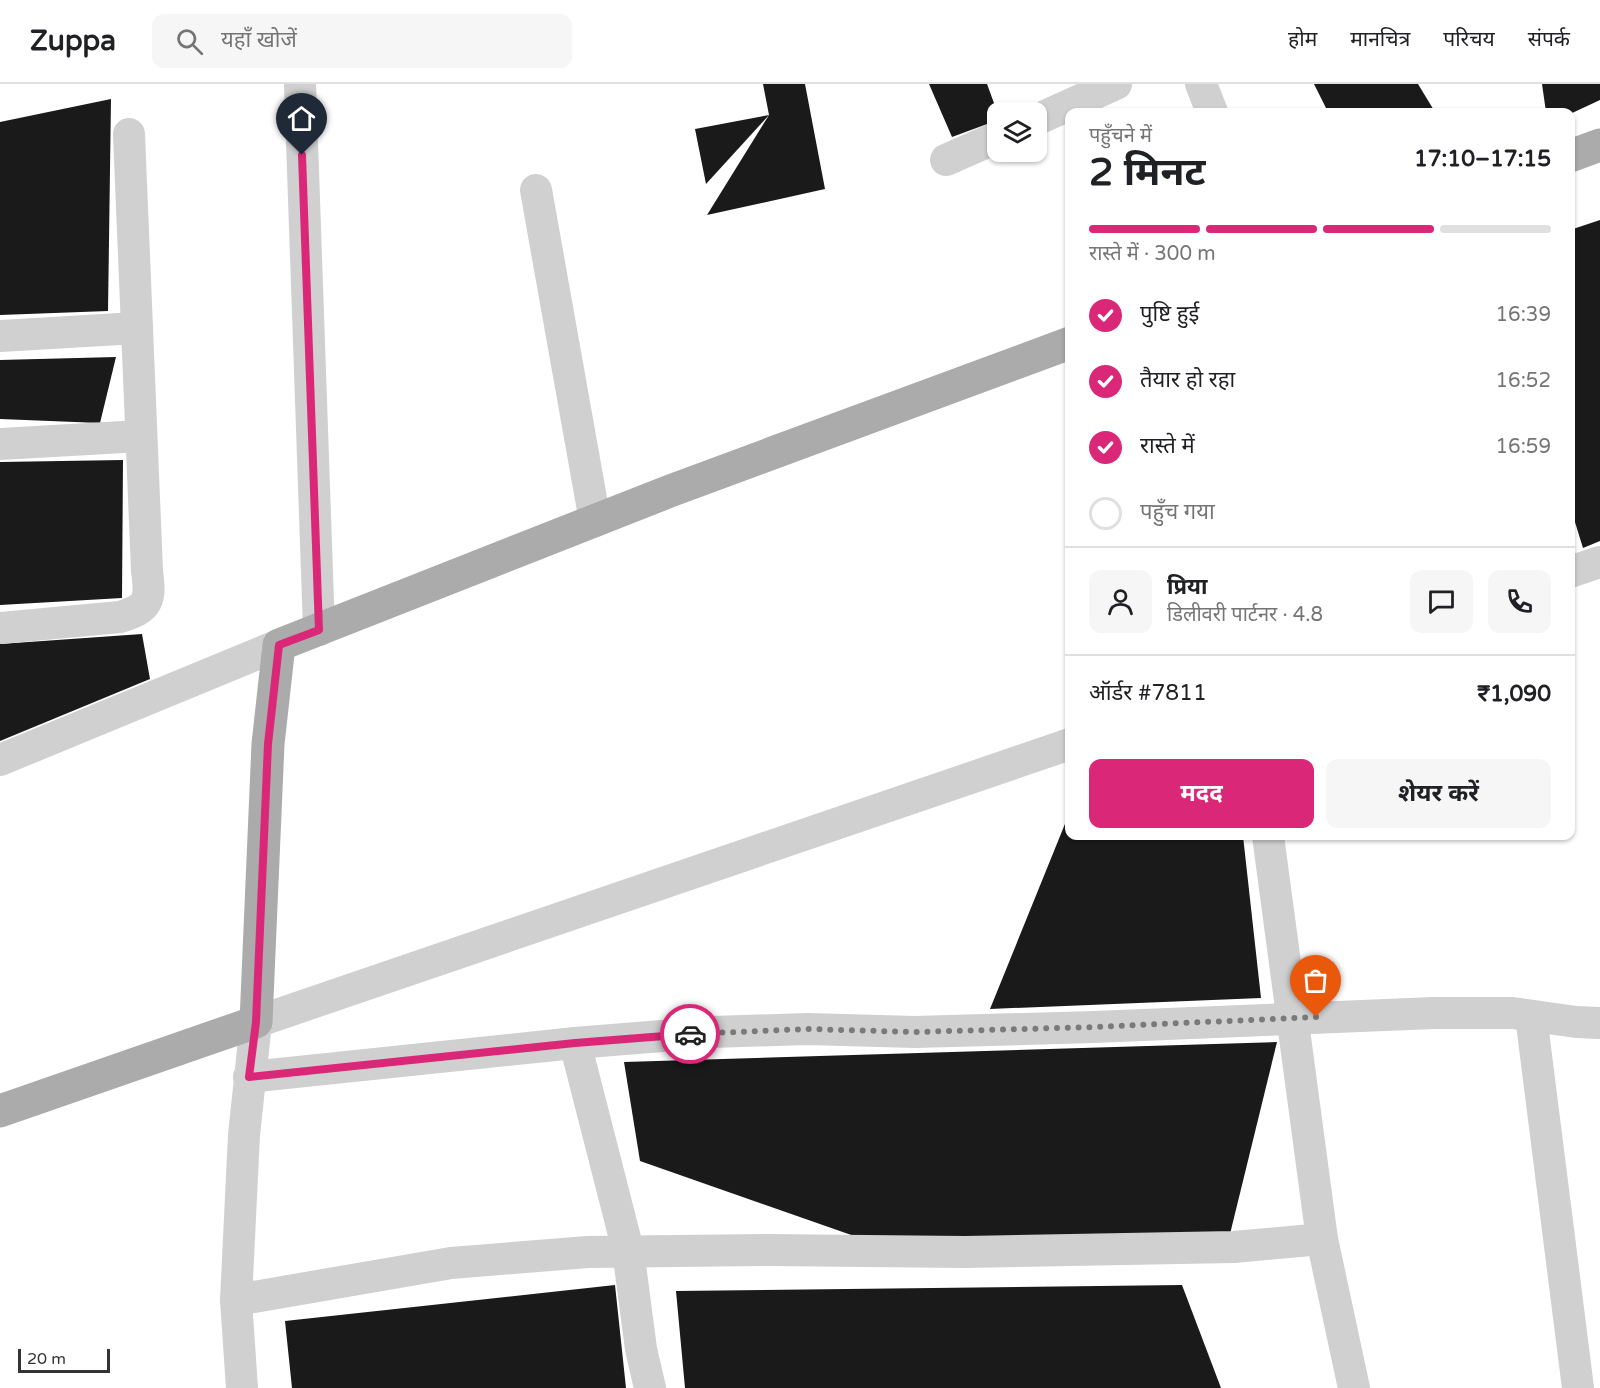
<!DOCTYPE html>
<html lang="hi">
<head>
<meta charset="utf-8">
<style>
	body { margin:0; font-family:"Varela Round","Noto Sans Devanagari",sans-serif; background:#f6f6f6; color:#202124; height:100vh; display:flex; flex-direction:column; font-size:22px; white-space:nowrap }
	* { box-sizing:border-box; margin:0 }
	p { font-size:20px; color:#757577 }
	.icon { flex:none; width:33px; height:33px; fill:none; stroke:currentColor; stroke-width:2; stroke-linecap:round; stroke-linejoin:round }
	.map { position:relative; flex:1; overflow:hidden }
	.sheet { position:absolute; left:1065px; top:24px; width:510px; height:732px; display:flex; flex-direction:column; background:#fff; border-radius:12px; box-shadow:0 2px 4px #0004 }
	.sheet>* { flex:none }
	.tools { position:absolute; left:987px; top:18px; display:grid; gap:12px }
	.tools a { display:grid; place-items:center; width:60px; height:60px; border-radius:12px; background:#fff; box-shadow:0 2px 4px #0004; font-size:30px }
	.scale { position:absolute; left:18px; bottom:15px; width:92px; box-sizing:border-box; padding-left:6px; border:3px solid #333; border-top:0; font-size:16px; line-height:21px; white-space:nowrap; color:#333; -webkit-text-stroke:4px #fff; paint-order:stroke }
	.pin { position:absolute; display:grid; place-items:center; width:51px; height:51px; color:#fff; margin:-62px -26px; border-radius:50% 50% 50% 0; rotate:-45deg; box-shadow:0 0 6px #0007 }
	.pin .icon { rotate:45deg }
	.courier { position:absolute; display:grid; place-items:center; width:60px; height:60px; margin:-30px; border:4px solid #db2777; border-radius:50%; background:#fff; color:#222; box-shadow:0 2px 8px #0007 }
	.headline em { font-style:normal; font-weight:700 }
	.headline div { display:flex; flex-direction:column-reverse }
	.headline { display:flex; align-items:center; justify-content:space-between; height:102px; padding:0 24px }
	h1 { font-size:39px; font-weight:700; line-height:45px }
	.bar { display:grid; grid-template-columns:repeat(4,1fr); gap:9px 6px; align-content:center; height:72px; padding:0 24px }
	.bar i { height:8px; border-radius:4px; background:#e0e0e0 }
	.bar .selected { background:#db2777 }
	.bar p { grid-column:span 4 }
	.line { display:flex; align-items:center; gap:15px; padding:0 24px; border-top:2px solid #e0e0e0 }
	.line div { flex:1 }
	.round { display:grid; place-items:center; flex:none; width:63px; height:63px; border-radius:12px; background:#f6f6f6 }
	ol { padding:0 24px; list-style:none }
	li { display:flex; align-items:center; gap:18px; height:66px }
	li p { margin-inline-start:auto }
	li .icon { padding:6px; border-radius:50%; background:#db2777; color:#fff; stroke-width:4 }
	li:last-child { color:#757577 }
	li i { width:33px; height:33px; border:3px solid #e0e0e0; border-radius:50% }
	.button { display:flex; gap:12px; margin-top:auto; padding:12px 24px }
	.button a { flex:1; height:69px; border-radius:12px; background:#db2777; color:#fff; font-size:24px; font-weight:700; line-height:69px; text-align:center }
	.button a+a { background:#f6f6f6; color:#202124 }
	header { display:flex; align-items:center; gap:36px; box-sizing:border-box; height:84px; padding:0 30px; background:#fff; border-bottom:2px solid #e0e0e0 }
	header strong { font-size:28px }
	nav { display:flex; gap:33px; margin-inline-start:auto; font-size:21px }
	.search { width:420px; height:54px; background:#f6f6f6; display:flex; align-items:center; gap:15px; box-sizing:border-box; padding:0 21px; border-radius:12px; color:#757577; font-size:22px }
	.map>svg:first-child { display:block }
	.building { fill:#1a1a1a }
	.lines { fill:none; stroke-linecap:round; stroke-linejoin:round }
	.minor { stroke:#d0d0d0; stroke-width:32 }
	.major { stroke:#ababab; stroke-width:33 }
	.done { stroke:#7a7a7a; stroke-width:6; stroke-dasharray:0 10.8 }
	.route { stroke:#db2777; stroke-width:8 }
</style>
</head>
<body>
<header>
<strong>Zuppa</strong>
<div class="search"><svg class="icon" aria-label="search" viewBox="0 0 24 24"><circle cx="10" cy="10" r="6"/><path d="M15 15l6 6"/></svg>यहाँ खोजें</div>
<nav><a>होम</a><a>मानचित्र</a><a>परिचय</a><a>संपर्क</a></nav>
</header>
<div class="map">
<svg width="1600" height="1304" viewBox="0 0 1600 1304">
	<rect width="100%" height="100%" fill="#fff"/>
	<!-- building -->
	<g class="building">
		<polygon points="763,0 805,0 825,105 707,131 769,31"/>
		<polygon points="929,0 987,0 998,30 998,36 952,53"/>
		<polygon points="1314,0 1418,0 1435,28 1328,28"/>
		<polygon points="1542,0 1600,0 1600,16 1570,30 1546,28"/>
		<polygon points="111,15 108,227 0,231 0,38"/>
		<polygon points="769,31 706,100 695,45"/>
		<polygon points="1600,136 1600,457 1583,464 1570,422 1570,146"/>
		<polygon points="116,273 100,339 0,335 0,276"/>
		<polygon points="123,376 122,514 0,521 0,378"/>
		<polygon points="142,550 150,595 0,657 0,560"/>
		<polygon points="1069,730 1070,752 1243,752 1261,914 990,925"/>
		<polygon points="1277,958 1230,1150 897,1167 640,1077 624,978"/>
		<polygon points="615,1201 626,1304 292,1304 285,1237"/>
		<polygon points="1182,1201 1221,1304 685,1304 676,1207"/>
	</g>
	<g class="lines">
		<!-- minor -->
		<g class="minor">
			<polyline points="300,0 319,546"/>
			<polyline points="1201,0 1212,28"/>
			<polyline points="1036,36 1116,0"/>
			<polyline points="946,76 998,53"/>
			<polyline points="536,106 595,437"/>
			<polyline points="0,252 137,244"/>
			<polyline points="0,360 141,352"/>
			<polyline points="1570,488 1600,478"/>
			<path d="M0,544L120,533C149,524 151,517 147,487L129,50"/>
			<polyline points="0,676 279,561"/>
			<polyline points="1268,752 1322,1155 1354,1304"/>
			<polyline points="1531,932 1578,1304"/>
			<polyline points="575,959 628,1166 641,1265 650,1304"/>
			<polyline points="249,993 575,959 712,948 807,945 915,948 1094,943 1434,929 1513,929 1576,938 1600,939"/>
			<polyline points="236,1216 451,1179 588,1168 767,1166 965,1168 1234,1163 1322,1155"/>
			<polyline points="242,1304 236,1216 244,1051 256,938 1070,660"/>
		</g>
		<!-- major -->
		<g class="major">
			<polyline points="1570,72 1600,61"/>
			<polyline points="0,1027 256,938 268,660 279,561 670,407 1070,259"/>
		</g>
	</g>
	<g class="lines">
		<!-- done -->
		<polyline class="done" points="690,950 807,945 915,948 1094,943 1316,933"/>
		<!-- route -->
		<polyline class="route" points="302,71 319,546 279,561 268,660 256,938 249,993 575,959 690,950"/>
	</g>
</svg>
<div class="tools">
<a><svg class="icon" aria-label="layers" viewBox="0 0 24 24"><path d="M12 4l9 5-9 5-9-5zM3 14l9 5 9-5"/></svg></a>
</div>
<div class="scale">20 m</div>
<div class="pin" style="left:1316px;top:933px;background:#ea580c"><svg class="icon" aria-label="bag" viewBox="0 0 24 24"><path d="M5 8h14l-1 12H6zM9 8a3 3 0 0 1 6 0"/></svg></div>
<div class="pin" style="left:302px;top:71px;background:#1f2937"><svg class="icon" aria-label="home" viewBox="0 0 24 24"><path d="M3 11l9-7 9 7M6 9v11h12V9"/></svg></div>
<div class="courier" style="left:690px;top:950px"><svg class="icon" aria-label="car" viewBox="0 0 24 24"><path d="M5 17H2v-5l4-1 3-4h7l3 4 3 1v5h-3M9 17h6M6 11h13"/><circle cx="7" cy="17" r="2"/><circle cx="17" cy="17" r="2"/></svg></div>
<section class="sheet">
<div class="headline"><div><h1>2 मिनट</h1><p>पहुँचने में</p></div><em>17:10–17:15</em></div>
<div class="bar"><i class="selected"></i><i class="selected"></i><i class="selected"></i><i></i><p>रास्ते में · 300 m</p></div>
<ol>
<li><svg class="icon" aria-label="check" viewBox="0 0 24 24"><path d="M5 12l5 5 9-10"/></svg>पुष्टि हुई<p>16:39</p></li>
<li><svg class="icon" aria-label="check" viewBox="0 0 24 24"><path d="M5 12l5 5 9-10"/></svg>तैयार हो रहा<p>16:52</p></li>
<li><svg class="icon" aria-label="check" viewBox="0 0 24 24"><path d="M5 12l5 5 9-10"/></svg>रास्ते में<p>16:59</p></li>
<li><i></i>पहुँच गया</li>
</ol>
<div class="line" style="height:108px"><a class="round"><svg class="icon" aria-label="person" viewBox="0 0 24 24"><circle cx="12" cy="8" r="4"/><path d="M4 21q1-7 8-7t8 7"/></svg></a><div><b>प्रिया</b><p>डिलीवरी पार्टनर · 4.8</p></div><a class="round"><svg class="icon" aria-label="chat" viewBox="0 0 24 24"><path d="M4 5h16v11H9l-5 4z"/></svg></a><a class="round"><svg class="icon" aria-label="phone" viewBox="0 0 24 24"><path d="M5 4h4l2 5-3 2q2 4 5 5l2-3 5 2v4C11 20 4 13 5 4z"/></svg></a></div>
<div class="line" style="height:78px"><div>ऑर्डर #7811</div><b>₹1,090</b></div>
<div class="button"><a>मदद</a><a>शेयर करें</a></div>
</section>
</div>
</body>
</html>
